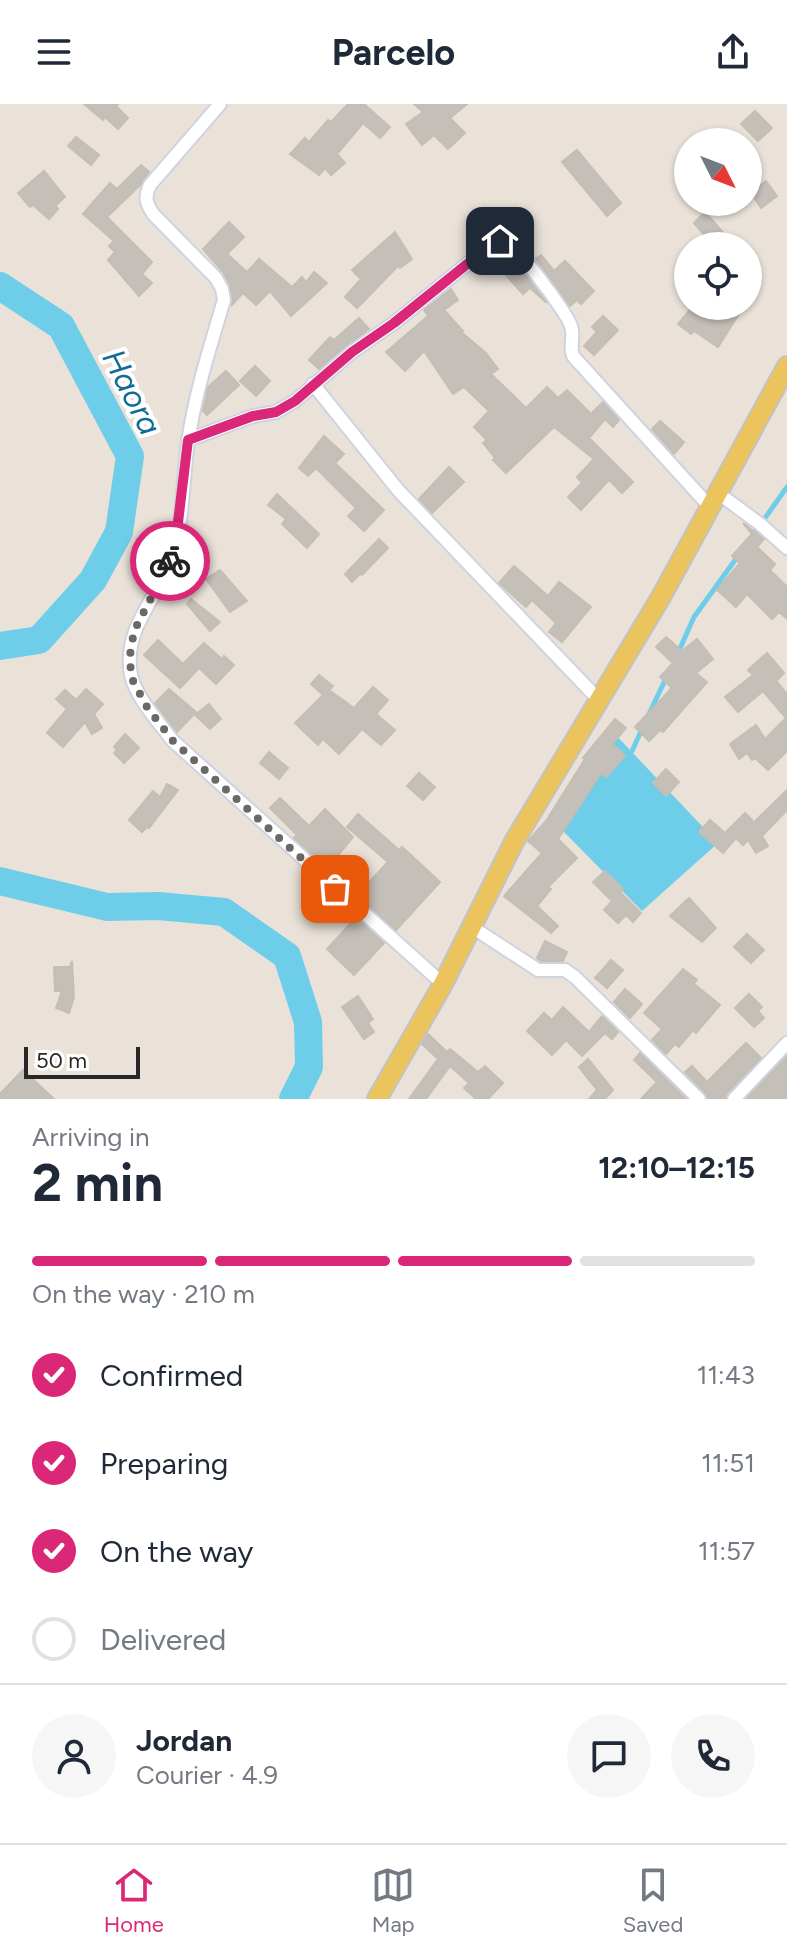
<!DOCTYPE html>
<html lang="en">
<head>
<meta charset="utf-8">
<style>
	body { margin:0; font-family:Figtree,sans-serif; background:#f6f6f7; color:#1f2937; height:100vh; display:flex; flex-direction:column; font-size:30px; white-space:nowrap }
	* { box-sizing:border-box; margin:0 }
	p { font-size:26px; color:#747a83 }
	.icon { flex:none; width:44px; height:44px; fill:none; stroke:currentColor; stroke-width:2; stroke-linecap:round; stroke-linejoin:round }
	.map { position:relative; height:995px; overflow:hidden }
	.details { display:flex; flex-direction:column; background:#fff; flex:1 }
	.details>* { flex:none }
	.needle { width:52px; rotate:132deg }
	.fabs { position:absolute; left:674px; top:24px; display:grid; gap:16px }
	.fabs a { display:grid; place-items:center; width:88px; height:88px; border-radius:50%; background:#fff; box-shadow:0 2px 6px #0004; font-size:40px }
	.scale { position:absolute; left:24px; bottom:20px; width:116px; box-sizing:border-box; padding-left:8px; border:4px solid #272727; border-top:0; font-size:22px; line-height:28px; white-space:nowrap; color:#272727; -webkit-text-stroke:6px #fff; paint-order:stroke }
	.pin { position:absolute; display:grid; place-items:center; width:68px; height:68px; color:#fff; margin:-34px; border-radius:16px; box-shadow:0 4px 12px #0006 }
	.courier { position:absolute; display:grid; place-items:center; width:80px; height:80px; margin:-40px; border:6px solid #db2777; border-radius:50%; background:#fff; color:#222; box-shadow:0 2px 10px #0007 }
	.summary em { font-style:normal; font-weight:700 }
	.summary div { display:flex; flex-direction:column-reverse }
	.summary { display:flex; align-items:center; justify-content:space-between; height:136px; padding:0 32px }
	h1 { font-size:52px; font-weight:700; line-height:60px }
	.bar { display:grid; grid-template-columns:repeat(4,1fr); gap:12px 8px; align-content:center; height:96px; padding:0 32px }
	.bar i { height:10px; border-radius:6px; background:#e0e1e3 }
	.bar .current { background:#db2777 }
	.bar p { grid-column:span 4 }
	.line { display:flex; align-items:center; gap:20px; padding:0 32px; border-top:2px solid #e0e1e3 }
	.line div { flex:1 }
	.round { display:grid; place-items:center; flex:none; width:84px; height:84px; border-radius:42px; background:#f6f6f7 }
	ol { padding:0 32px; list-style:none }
	li { display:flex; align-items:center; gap:24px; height:88px }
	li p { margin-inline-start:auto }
	li .icon { padding:8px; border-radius:50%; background:#db2777; color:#fff; stroke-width:4 }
	li:last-child { color:#747a83 }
	li i { width:44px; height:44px; border:4px solid #e0e1e3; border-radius:50% }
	header { display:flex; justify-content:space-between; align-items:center; height:104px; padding:0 32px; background:#fff; font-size:36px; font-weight:700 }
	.dock { display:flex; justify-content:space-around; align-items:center; height:112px; border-top:2px solid #e0e1e3; background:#fff; font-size:22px; color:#747a83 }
	.dock a { display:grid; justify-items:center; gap:4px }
	.dock .current { color:#db2777 }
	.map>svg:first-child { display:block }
	.water { fill:#6eceea }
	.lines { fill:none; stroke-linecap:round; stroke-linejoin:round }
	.stream { stroke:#6eceea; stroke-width:5 }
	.river { stroke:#6eceea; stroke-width:28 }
	.building { fill:#c5bfb9; stroke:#c5beb3; stroke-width:2 }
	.minor-casing { stroke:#cfd3e0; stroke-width:16 }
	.primary-casing { stroke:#c3c3c3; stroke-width:22 }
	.minor { stroke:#fff; stroke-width:12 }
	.primary { stroke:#ebc45d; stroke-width:18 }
	.done { stroke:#6b6865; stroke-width:8; stroke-dasharray:0 14.4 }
	.route { stroke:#db2777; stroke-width:10 }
	.labels { text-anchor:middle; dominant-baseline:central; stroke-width:8; stroke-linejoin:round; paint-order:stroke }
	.water-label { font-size:32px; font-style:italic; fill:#116b92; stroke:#fff }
</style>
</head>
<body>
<header><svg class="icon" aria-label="menu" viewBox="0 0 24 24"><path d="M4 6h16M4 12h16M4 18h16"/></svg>Parcelo<svg class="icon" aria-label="share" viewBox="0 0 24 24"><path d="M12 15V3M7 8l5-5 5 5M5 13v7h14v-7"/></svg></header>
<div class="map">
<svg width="787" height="995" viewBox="0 0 787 995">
	<rect width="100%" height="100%" fill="#eae2d9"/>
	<!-- water -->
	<polygon class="water" points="613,628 718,739 642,807 557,721"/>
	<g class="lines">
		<!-- stream -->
		<g class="stream">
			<polyline points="753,431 787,383"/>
			<polyline points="678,549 694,513 738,452"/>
			<polyline points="649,610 667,572"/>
			<polyline points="632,647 643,623"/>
		</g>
		<!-- river -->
		<g class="river">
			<polyline points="0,182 61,222 130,352 119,428 93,476 39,536 0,542"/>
			<polyline points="0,777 107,803 158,802 224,808 287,852 308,918 309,963 293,995"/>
		</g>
	</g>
	<!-- building -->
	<g class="building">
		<polygon points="84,0 118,0 116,2 128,14 118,25 105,13 103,16"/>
		<polygon points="348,0 364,0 390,23 380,34 363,19 337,50 345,59 331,71 325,64 319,71 290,50 305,34 309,38 328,16 331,18"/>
		<polygon points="414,0 467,0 450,14 465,29 448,45 434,31 422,41 406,20 423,8"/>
		<polygon points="755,7 772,24 758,37 741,20"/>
		<polygon points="76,33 99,51 91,61 68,42"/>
		<polygon points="577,46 621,99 607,112 562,58"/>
		<polygon points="141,61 149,68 140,81 107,113 152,158 142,170 152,179 139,192 108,156 115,148 109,142 114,137 83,110 110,79 117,85"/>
		<polygon points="44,67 65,93 55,102 58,105 49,115 33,101 30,103 18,89"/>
		<polygon points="766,77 777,92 761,104 751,89"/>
		<polygon points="705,108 726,132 714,142 694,119"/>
		<polygon points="229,118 244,133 227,150 247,168 259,155 292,183 302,173 306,178 314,168 327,179 291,212 270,187 256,201 243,189 232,201 230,181 223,168 203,145"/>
		<polygon points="395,128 412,155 400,164 398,162 357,204 345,193 361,175 352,166"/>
		<polygon points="541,151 554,167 565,157 594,187 581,200 577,196 570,202 536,155"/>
		<polygon points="515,159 526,172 547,199 530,184 523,190 504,169"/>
		<polygon points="451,185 458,196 444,206 463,227 461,228 486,249 498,265 491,270 526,304 547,283 558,294 567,286 591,310 603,298 619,316 613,323 605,315 589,334 633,378 622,389 609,376 581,406 568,393 582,379 577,373 594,355 554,323 506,369 493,356 495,354 483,339 487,336 474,323 489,307 464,283 453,290 424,247 405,267 386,248 428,212 424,206"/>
		<polygon points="693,202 713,202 723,210 728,202 744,202 718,243 694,227 691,230 678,220"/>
		<polygon points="603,212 618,226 594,251 584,242 597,228 592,223"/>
		<polygon points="359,214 369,225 365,228 319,265 309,256 330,233 334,236"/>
		<polygon points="255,262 270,277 256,292 240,277"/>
		<polygon points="226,267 239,281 207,311 203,307 208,283"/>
		<polygon points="660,317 684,338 674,350 652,325"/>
		<polygon points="324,332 344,350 335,359 384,406 364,427 348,412 356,404 316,364 308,372 299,364"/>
		<polygon points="449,363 464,378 432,409 419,395"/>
		<polygon points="277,390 319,430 307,444 282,420 286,415 268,401"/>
		<polygon points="743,419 764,435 757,443 775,460 770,466 787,483 787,515 779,508 772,515 747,490 736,503 717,486 740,459 732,452 752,430"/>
		<polygon points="379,435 388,444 362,471 361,469 352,478 345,470"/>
		<polygon points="514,462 548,492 559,478 591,503 562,538 549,528 556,519 532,496 526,503 499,479"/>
		<polygon points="220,466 247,497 230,508 206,475"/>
		<polygon points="191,495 220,518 210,527 187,500"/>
		<polygon points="666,533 682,547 697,535 713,555 696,569 707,578 663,628 660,626 649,637 635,623 672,584 660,573 673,559 656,543"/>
		<polygon points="158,536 183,560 204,539 222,555 224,552 234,561 216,580 199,564 180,584 144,551"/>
		<polygon points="767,549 784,569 776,577 787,590 787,647 768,666 755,654 752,656 747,649 739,655 730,640 756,621 765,635 786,614 763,587 738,608 725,593 753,571 748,566"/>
		<polygon points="319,571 333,582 329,586 354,604 373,583 388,596 376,610 395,626 381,641 362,625 339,650 323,635 318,641 295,619 323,591 311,580"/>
		<polygon points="86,585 103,600 94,610 102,624 92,630 85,618 63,643 47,629 67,605 56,595 65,586 76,596"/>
		<polygon points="169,585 196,608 177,628 155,599"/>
		<polygon points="209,600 221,615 210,625 195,611"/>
		<polygon points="615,615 626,624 612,640 625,651 606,673 601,669 558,735 577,754 548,783 551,785 537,802 558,822 551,829 504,792 542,749 528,737 546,717 585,655 583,654"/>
		<polygon points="125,630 139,644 124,659 114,649 117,646 114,643"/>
		<polygon points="269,648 288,664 279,675 260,659"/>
		<polygon points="666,665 679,678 666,692 653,679"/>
		<polygon points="419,669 435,683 423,696 407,682"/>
		<polygon points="167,680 178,686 149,724 147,723 142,728 129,716 153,687 160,693"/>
		<polygon points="787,686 787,706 762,732 768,742 756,749 748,736 743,741 736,734 723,749 699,728 710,716 725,729 745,709 752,716 752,720"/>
		<polygon points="280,694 309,722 325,705 353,733 334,756 364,784 388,758 347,723 358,710 399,746 402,743 440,778 396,826 294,734 297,731 270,704"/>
		<polygon points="605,767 623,785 620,788 641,809 633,818 626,811 618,819 604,806 612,797 593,778"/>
		<polygon points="689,794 716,824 702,838 670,812"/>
		<polygon points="345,804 384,839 354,871 327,845 351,819 341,809"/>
		<polygon points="747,830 764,846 751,859 734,843"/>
		<polygon points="545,837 567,848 563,857 541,857 537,854"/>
		<polygon points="611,856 623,866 607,884 595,874"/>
		<polygon points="72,857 74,893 69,909 56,904 62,887 55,887 54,863 70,863"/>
		<polygon points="683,865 697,876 694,880 720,901 696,929 693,926 679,943 675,940 666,950 652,936 662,925 644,909"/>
		<polygon points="625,885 642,900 630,914 614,898"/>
		<polygon points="749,890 762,903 758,907 764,914 754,923 735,904"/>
		<polygon points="358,892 373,915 368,919 374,928 364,935 342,903"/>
		<polygon points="563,903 589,928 602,912 618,928 612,935 605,929 582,952 566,936 552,951 527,927 544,909 552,916"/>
		<polygon points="428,930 447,948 450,945 478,968 485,962 503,979 488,995 476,995 464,984 469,979 450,962 426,995 409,995 438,955 422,940"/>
		<polygon points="746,939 761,954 727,989 725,995 708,995 705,989 685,968 692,962 707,978"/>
		<polygon points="640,949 686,995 641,995 657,978 634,956"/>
		<polygon points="787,952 787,995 746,995"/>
		<polygon points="588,955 613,986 605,995 589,995 597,986 579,963"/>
		<polygon points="23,966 54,995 0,995 0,990"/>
	</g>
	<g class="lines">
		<!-- minor casing -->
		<g class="minor-casing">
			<g id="minor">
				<path d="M220,0L150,81C144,93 146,100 154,111L216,174L222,185L224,196C210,243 195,290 188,338C182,379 184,425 168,464C152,500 123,528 131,571C135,592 160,620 173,637L443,880"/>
				<polyline points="313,280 398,386 599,596"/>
				<path d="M188,336L253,312L276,308L295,297L352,248L394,219L492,140C499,138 504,137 510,141C522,149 566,208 571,222C575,232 569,241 573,252L710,403"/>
				<polyline points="718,389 760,420 787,444"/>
				<polyline points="472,823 538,866 565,866 575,873 699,995"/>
				<polyline points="734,995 787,939"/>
			</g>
		</g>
		<!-- primary casing -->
		<g class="primary-casing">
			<polyline id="primary" points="377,995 443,880 515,736 661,493 787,262"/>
		</g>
		<!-- minor -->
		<use href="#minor" class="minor"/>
		<!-- primary -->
		<use href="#primary" class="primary"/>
	</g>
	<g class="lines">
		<!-- done -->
		<polyline class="done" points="170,457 134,527 130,551 131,573 147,603 173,637 335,785"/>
		<!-- route -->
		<polyline class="route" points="170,457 175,443 188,336 253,312 276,308 295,297 352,248 394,219 492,140 500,137"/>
	</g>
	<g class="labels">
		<!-- water labels -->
		<g class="water-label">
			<text transform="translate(132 288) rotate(63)">Haora</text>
		</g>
	</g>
</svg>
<div class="fabs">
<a><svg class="needle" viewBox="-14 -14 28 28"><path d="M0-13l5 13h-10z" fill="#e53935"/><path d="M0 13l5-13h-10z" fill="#747a83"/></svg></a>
<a><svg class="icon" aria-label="locate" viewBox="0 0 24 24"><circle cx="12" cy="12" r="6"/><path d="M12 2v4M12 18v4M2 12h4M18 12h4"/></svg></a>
</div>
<div class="scale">50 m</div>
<div class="pin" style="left:335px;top:785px;background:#ea580c"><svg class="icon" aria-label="bag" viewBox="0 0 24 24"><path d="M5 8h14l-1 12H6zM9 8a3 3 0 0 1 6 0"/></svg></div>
<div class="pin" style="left:500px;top:137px;background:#1f2937"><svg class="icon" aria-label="home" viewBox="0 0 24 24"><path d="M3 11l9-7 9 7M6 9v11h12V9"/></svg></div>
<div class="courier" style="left:170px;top:457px"><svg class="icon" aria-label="bike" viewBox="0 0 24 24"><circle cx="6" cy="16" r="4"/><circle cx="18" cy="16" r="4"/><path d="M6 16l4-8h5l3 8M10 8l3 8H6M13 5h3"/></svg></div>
</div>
<section class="details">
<div class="summary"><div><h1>2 min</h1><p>Arriving in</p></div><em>12:10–12:15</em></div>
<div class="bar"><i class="current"></i><i class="current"></i><i class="current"></i><i></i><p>On the way · 210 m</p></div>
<ol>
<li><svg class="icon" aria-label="check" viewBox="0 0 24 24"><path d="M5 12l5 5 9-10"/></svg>Confirmed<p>11:43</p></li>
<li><svg class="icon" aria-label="check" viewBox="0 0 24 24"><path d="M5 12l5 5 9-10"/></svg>Preparing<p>11:51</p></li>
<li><svg class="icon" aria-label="check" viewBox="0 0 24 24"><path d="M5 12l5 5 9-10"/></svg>On the way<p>11:57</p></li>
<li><i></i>Delivered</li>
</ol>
<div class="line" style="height:144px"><a class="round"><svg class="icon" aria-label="person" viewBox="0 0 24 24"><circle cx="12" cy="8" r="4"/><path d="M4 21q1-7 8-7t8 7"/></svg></a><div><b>Jordan</b><p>Courier · 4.9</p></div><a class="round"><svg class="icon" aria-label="chat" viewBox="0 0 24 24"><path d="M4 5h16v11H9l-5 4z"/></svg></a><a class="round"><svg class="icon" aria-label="phone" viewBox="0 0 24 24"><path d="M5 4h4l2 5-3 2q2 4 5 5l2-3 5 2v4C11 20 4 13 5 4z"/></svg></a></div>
</section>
<nav class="dock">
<a class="current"><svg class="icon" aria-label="home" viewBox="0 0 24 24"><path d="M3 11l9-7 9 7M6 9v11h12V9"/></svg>Home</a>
<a><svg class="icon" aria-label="map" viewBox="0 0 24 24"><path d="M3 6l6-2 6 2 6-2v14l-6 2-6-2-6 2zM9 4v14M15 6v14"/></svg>Map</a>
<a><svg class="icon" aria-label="saved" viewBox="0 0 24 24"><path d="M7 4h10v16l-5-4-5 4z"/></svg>Saved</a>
</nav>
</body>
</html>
